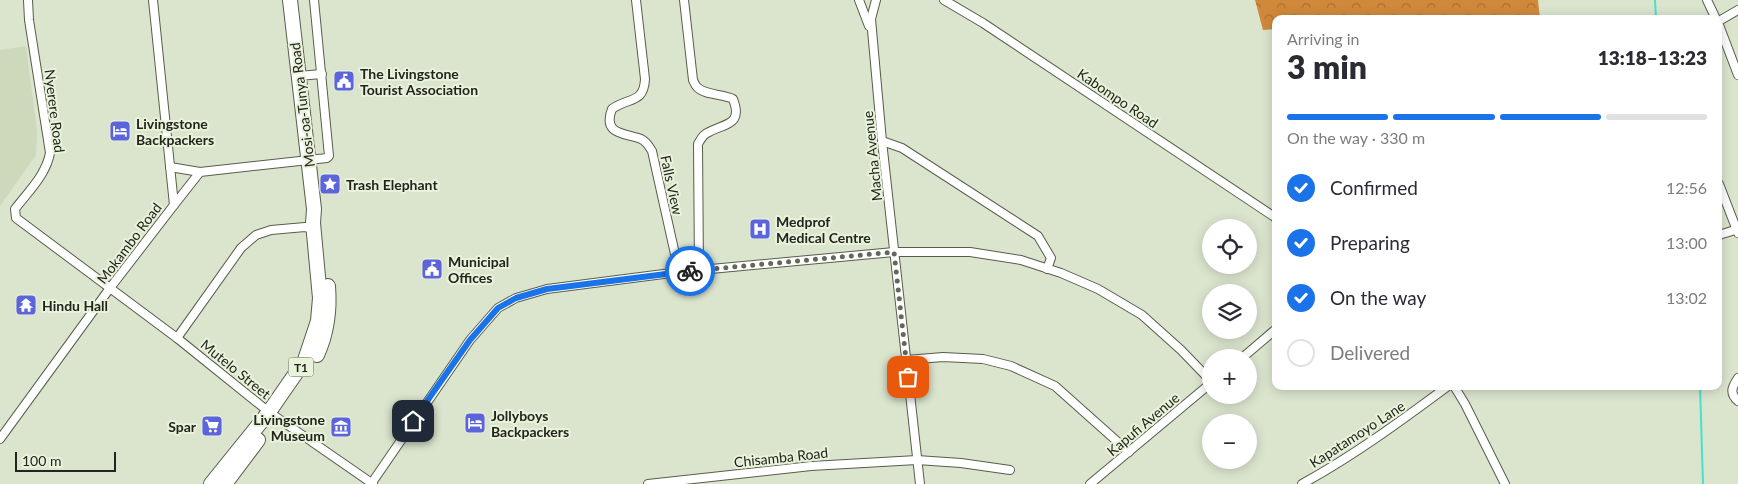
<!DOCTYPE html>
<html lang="en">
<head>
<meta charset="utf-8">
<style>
	body { margin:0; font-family:Lato,sans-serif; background:#f7f7f7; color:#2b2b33; height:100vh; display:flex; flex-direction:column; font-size:19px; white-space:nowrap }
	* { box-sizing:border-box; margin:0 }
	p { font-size:16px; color:#7c7c81 }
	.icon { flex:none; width:28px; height:28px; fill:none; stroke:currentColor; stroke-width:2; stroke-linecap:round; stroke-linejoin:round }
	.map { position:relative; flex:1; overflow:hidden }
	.sheet { position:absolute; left:1272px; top:15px; width:450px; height:375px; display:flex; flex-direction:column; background:#fff; border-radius:10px; box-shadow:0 2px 12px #0003 }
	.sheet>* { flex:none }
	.controls { position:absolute; left:1202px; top:219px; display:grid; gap:10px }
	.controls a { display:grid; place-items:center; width:55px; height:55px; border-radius:50%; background:#fff; box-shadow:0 2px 12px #0003; font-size:25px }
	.scale { position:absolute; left:15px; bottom:12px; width:101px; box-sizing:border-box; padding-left:5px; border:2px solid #22251d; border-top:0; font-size:14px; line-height:18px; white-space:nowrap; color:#22251d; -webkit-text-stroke:4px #e9f2db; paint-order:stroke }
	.pin { position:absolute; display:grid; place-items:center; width:42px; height:42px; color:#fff; margin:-21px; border-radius:10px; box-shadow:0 2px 8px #0006 }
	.courier { position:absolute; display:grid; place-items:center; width:50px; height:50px; margin:-25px; border:4px solid #1a73e8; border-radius:50%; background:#fff; color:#222; box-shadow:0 1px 6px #0007 }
	.headline em { font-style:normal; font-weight:800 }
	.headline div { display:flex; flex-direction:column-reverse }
	.headline { display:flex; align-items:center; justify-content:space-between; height:85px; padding:0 15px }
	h1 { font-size:32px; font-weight:800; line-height:38px }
	.bar { display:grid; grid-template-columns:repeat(4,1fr); gap:8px 5px; align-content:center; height:60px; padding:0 15px }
	.bar i { height:6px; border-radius:4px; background:#e1e1e2 }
	.bar .current { background:#1a73e8 }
	.bar p { grid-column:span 4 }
	ol { padding:0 15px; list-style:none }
	li { display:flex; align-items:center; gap:15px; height:55px }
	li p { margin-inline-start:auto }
	li .icon { padding:5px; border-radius:50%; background:#1a73e8; color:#fff; stroke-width:4 }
	li:last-child { color:#7c7c81 }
	li i { width:28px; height:28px; border:2px solid #e1e1e2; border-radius:50% }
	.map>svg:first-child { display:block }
	.built { fill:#ced9bc }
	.forest { fill:url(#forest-crowns) }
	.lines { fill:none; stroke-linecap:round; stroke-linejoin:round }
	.stream { stroke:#49e0d1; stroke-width:2 }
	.street-casing { stroke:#565e4a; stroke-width:10 }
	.highway-casing { stroke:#565e4a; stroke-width:16 }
	.street { stroke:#fff; stroke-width:8 }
	.highway { stroke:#fff; stroke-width:14 }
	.done { stroke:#63685b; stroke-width:5; stroke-dasharray:0 9 }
	.route { stroke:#1a73e8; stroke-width:6 }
	.labels { text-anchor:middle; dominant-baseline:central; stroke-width:4; stroke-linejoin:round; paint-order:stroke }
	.shield { fill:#e9f2db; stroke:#5e6256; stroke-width:1 }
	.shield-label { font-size:12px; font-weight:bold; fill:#22251d }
	.poi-label { font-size:14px; font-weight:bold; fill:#22251d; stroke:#e9f2db; text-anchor:start }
	.street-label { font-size:14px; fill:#22251d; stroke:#e9f2db }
</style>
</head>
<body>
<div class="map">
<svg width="1738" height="484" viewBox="0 0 1738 484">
	<defs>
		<pattern id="forest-crowns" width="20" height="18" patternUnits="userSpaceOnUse" patternTransform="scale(1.25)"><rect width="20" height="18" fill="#d0893b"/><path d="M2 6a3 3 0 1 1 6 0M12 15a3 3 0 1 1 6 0" fill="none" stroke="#a87031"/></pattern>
	</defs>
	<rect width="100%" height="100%" fill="#dbe5ce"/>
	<!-- built -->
	<polygon class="built" points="26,46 37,131 36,155 0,206 0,50"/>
	<!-- forest -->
	<polygon class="forest" points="1255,0 1538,0 1540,19 1276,19 1276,29 1263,30"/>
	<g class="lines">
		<!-- stream -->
		<g class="stream">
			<polyline points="1655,0 1656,19"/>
			<polyline points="1700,386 1703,484"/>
		</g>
		<!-- street casing -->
		<g class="street-casing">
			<g id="street">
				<path d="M28,0L29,20L50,153C46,175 28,192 15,209L16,218L177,338L269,412L373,484"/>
				<path d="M636,0L645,79C644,104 628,97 612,109C602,135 625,133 641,139C646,141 649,146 652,151L679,272"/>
				<path d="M684,0L693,80C694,82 695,85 697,87C704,95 723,94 733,99C743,125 726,123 709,132C703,134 701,139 698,144L699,271"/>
				<polyline points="859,0 869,26"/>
				<polyline points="876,0 871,19 882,141 920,484"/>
				<polyline points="944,0 983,23 1276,218"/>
				<polyline points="1707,0 1716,19"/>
				<polyline points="1719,21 1738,10"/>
				<polyline points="1719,25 1738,75"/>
				<polyline points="298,76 322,74"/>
				<polyline points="882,141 902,148 1038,236 1051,258 1047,269"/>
				<polyline points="170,167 200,172"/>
				<polyline points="1719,184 1738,233"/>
				<polyline points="174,205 200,172 327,158 329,156 314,0"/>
				<polyline points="1719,235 1738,229"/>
				<polyline points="177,338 241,248 256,235 271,230 305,227 314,229"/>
				<polyline points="1242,358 1276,329"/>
				<polyline points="907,360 943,357 983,359 1011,366 1055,386 1129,452"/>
				<path d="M1738,378C1732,387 1729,393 1738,401"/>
				<polyline points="1454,386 1465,404 1505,484"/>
				<polyline points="0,439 110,288 174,205 153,0"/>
				<polyline points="371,484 470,340 498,308 516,298 547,289 679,272 894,252 970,252 1021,260 1061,273 1098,289 1142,315 1181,350 1211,381"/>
				<polyline points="648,484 811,466 917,460 961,463 1010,470"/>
				<polyline points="1090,484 1211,383"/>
				<path d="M1302,484C1353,456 1401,421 1448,386"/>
			</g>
		</g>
		<!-- highway casing -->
		<g class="highway-casing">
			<g id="highway">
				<path d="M317,355C327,333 330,310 328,286"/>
				<polyline points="211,484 269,412 305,360 318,321 320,298 313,223 314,209 290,0"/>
				<polyline points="225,484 258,440"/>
			</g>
		</g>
		<!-- street -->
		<use href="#street" class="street"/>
		<!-- highway -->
		<use href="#highway" class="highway"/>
	</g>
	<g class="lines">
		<!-- done -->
		<polyline class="done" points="690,271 894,252 908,377"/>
		<!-- route -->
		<polyline class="route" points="413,421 470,340 498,308 516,298 547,289 690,271"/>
	</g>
	<!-- icons -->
	<defs>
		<g id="civic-square" transform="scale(1.125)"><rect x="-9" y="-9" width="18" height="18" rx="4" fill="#5c64db" stroke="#e9f2db"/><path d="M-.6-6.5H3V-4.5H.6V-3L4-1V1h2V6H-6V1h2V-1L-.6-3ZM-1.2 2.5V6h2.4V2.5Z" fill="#fff"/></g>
		<g id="hotel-square" transform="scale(1.125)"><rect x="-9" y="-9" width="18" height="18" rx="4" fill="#5c64db" stroke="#e9f2db"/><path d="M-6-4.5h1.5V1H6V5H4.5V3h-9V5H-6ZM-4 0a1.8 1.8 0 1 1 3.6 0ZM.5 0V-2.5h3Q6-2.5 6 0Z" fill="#fff"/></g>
		<g id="sight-square" transform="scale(1.125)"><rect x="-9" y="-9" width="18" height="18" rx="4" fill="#5c64db" stroke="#e9f2db"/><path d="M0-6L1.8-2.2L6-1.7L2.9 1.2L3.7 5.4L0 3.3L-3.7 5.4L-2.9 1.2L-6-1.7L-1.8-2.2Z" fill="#fff"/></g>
		<g id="hospital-square" transform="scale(1.125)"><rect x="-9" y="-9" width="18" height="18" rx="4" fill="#5c64db" stroke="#e9f2db"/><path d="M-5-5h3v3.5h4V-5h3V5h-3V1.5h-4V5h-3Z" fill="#fff"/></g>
		<g id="temple-square" transform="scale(1.125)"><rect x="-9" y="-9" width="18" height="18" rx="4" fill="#5c64db" stroke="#e9f2db"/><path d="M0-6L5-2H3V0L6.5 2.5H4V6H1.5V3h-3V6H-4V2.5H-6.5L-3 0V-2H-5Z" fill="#fff"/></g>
		<g id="supermarket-square" transform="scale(1.125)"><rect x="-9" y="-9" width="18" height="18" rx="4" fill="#5c64db" stroke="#e9f2db"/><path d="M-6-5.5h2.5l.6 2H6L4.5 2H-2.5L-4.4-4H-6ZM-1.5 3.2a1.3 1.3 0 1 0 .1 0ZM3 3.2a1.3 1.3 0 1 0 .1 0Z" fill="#fff"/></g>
		<g id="museum-square" transform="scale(1.125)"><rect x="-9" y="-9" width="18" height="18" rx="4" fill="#5c64db" stroke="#e9f2db"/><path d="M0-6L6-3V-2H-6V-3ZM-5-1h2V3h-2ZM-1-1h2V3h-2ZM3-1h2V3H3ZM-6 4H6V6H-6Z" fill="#fff"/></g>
	</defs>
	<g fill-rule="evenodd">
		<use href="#civic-square" x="344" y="81"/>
		<use href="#hotel-square" x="120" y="131"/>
		<use href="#sight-square" x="330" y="184"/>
		<use href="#hospital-square" x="760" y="229"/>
		<use href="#civic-square" x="432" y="269"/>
		<use href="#temple-square" x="26" y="305"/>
		<use href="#hotel-square" x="475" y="423"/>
		<use href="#supermarket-square" x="212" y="426"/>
		<use href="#museum-square" x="341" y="427"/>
	</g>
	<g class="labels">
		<!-- shield labels -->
		<rect class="shield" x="288.5" y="357.5" width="25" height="19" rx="4"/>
		<g class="shield-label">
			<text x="301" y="367">T1</text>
		</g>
		<!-- poi labels -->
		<g class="poi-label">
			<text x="360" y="73">The Livingstone<tspan x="360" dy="16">Tourist Association</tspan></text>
			<text x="136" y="123">Livingstone<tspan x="136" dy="16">Backpackers</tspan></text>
			<text x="346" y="184">Trash Elephant</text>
			<text x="776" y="221">Medprof<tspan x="776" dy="16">Medical Centre</tspan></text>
			<text x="448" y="261">Municipal<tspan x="448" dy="16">Offices</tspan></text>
			<text x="42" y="305">Hindu Hall</text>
			<text x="491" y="415">Jollyboys<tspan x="491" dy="16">Backpackers</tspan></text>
			<text x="325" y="419" text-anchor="end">Livingstone<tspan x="325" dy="16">Museum</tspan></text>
			<text x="196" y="426" text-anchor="end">Spar</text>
		</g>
		<!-- street labels -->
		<g class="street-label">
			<text transform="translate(1118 98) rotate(34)">Kabompo Road</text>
			<text transform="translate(302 105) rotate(-97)">Mosi-oa-Tunya Road</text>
			<text transform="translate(55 111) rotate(83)">Nyerere Road</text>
			<text transform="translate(872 156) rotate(-96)">Macha Avenue</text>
			<text transform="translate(672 185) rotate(78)">Falls View</text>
			<text transform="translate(129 243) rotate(-53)">Mokambo Road</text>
			<text transform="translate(236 369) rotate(39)">Mutelo Street</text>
			<text transform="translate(1143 424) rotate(-40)">Kapufi Avenue</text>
			<text transform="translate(1357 434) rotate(-33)">Kapatamoyo Lane</text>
			<text transform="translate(781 457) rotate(-6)">Chisamba Road</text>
		</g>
	</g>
</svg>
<div class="controls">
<a><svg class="icon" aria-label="locate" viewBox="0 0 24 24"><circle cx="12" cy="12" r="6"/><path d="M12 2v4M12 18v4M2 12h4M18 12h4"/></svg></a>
<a><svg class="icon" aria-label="layers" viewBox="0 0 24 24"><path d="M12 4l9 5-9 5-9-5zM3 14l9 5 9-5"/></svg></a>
<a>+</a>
<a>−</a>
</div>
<div class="scale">100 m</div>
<div class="pin" style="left:908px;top:377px;background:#ea580c"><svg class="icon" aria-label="bag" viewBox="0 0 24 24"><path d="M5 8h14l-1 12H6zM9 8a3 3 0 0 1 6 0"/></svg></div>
<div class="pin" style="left:413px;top:421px;background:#1f2937"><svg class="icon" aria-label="home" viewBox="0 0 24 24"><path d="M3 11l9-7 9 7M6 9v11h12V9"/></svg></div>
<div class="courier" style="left:690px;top:271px"><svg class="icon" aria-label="bike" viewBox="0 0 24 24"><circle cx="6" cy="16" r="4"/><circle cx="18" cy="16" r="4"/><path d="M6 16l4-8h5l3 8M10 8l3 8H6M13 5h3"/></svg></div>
<section class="sheet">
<div class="headline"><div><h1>3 min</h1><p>Arriving in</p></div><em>13:18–13:23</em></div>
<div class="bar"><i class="current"></i><i class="current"></i><i class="current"></i><i></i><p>On the way · 330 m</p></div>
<ol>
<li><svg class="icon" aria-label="check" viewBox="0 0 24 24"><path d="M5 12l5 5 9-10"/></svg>Confirmed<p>12:56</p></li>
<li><svg class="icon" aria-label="check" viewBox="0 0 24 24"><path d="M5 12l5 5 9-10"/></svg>Preparing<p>13:00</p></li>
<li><svg class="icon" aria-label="check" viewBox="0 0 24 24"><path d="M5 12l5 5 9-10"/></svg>On the way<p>13:02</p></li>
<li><i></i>Delivered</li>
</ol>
</section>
</div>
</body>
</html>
